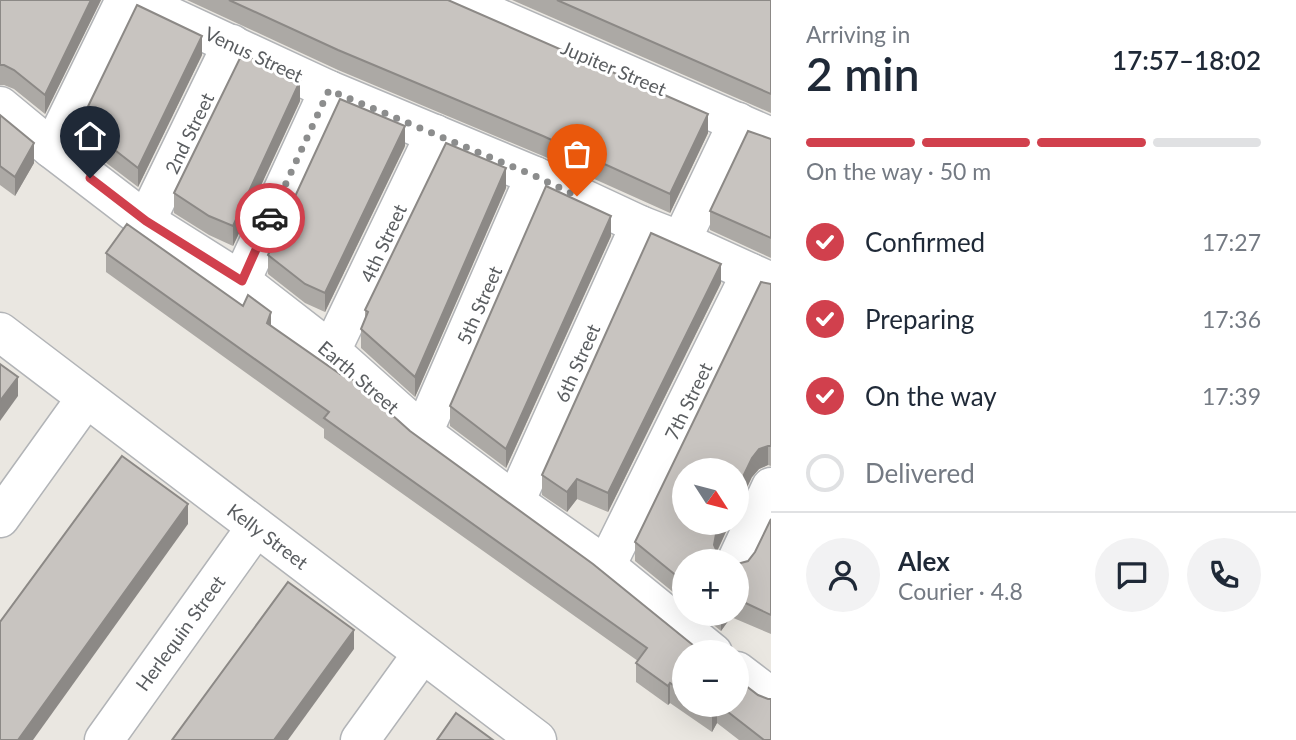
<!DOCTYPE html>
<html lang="en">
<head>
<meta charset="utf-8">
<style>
	body { margin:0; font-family:Lato,sans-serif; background:#f2f2f3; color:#1f2937; height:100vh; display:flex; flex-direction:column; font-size:26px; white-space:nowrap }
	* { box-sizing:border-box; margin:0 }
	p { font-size:23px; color:#747a83 }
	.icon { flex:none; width:38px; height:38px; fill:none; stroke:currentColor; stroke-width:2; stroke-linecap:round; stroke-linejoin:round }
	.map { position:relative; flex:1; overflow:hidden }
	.drawer { display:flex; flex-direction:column; background:#fff; width:525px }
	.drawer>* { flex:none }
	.needle { width:46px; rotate:126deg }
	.fabs { position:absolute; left:672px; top:458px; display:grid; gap:14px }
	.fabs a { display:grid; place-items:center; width:77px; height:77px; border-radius:50%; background:#fff; box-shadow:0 7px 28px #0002; font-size:35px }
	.pin { position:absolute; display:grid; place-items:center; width:60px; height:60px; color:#fff; margin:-72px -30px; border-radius:50% 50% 50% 0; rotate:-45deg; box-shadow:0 0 7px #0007 }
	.pin .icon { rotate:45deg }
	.courier { position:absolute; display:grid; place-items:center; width:70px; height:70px; margin:-35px; border:5px solid #d1404d; border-radius:50%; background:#fff; color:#222; box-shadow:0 2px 9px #0007 }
	.summary em { font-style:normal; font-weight:600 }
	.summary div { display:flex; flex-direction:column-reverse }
	.summary { display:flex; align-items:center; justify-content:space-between; height:119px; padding:0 35px }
	h1 { font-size:46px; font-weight:600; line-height:52px }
	.bar { display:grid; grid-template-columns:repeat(4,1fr); gap:10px 7px; align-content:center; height:84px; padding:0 35px }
	.bar i { height:9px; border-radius:5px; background:#e0e1e3 }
	.bar .active { background:#d1404d }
	.bar p { grid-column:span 4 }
	.line { display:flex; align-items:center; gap:18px; padding:0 35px; border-top:2px solid #e0e1e3 }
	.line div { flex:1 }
	.round { display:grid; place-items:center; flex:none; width:74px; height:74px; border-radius:37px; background:#f2f2f3 }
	ol { padding:0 35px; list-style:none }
	li { display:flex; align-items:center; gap:21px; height:77px }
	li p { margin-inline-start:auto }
	li .icon { padding:7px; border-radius:50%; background:#d1404d; color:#fff; stroke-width:4 }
	li:last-child { color:#747a83 }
	li i { width:38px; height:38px; border:4px solid #e0e1e3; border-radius:50% }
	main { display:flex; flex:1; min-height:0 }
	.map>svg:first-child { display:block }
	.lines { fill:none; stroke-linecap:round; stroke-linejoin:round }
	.minor-casing { stroke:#b2b4b7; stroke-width:41 }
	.tertiary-casing { stroke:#b2b4b7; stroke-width:41 }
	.minor { stroke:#fff; stroke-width:38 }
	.tertiary { stroke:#fff; stroke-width:38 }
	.wall { fill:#aca9a5 }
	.shaded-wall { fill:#8c8986 }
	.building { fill:#c8c4c0; stroke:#8c8986; stroke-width:2 }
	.done { stroke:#8c8d8d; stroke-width:7; stroke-dasharray:0 12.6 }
	.route { stroke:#d1404d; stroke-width:9 }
	.labels { text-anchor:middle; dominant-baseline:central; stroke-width:6; stroke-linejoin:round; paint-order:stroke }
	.street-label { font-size:19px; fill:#5a5d60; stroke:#fff }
</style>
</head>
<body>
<main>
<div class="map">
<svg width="771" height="740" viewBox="0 0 771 740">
	<rect width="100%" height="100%" fill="#eae7e1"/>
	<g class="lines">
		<!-- minor casing -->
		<g class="minor-casing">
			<g id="minor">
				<polyline points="135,0 329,90 535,176 640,225 681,241 771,282"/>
				<polyline points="457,0 771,137"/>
				<polyline points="0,106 52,149 146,221 241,281 331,351 423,433 515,502 606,566 713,653"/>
				<polyline points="52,149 125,0"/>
				<polyline points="146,221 232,44"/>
				<polyline points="681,241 738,122"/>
				<polyline points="241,281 329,90"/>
				<polyline points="331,351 435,134"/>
				<polyline points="423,433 535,176"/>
				<polyline points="515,502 640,225"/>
				<polyline points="0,518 86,398"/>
				<polyline points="736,562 771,487"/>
				<polyline points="606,566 751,273"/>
				<polyline points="737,671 771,697"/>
				<polyline points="104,740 256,527"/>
				<polyline points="360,740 422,654"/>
			</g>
		</g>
		<!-- tertiary casing -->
		<g class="tertiary-casing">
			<polyline id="tertiary" points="0,332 537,740"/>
		</g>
		<!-- minor -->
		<use href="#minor" class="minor"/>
		<!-- tertiary -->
		<use href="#tertiary" class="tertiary"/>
	</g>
	<!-- wall -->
	<g class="wall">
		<polygon points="0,0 101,0 45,114 14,89 4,85 0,85"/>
		<polygon points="187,0 448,0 708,133 670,213 543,156 338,70"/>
		<polygon points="512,0 771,0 771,113"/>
		<polygon points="202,55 138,187 80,143 80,123"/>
		<polygon points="300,101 233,246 209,235 174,213 174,193"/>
		<polygon points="0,115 34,163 15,196 0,185"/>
		<polygon points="771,139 771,258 710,230 710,211"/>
		<polygon points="405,146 325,312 305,303 268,274 268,255"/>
		<polygon points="506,188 415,397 361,348 361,329 365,318 365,310"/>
		<polygon points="611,236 506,468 450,426 450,406"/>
		<polygon points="106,253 243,306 271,326 410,431 684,653 684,705 737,705 771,740 739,740 717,723 712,732 670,703 668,705 636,682 636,663 638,661 324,438 324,429 106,272"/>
		<polygon points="721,283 608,512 577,499 567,512 542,495 542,475"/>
		<polygon points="771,284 771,466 768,465 759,469 752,477 684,523 730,523 717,552 684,562 684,601 635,561 635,542"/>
		<polygon points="771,519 771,634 731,617 721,631 700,614 737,614 737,564 748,561 755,552"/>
	</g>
	<!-- shaded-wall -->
	<g class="shaded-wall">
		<polygon points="91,0 101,0 45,114 45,95"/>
		<polygon points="202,36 202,55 138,187 138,168"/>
		<polygon points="300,81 300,101 233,246 233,226"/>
		<polygon points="708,114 708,133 670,213 670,194"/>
		<polygon points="405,126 405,146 325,312 325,293"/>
		<polygon points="34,143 34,163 15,196 15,177"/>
		<polygon points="506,168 506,188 415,397 415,377"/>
		<polygon points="611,216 611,236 506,468 506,449"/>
		<polygon points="721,264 721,283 608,512 608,493"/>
		<polygon points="271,312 271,332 267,323"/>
		<polygon points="18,377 18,396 0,421 0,401"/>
		<polygon points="768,446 768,465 759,469 752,477 737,509 737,489 752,458 759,449"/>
		<polygon points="577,479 577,499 567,512 567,492"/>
		<polygon points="188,504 188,524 33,740 18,740"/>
		<polygon points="721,523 730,523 716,553 714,545 716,534"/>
		<polygon points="721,614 731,614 731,617 721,631"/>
		<polygon points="354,630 354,649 288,740 274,740"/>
		<polygon points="670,683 670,703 668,705 668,686"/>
		<polygon points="716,705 717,705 717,723 712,732 712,712"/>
	</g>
	<!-- building -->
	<g class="building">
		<polygon points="0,0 91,0 45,95 14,70 4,65 0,65"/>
		<polygon points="229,0 448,0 708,114 670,194 543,136 338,50"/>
		<polygon points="557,0 771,0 771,94"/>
		<polygon points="137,5 202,36 138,168 80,123"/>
		<polygon points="242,54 300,81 233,226 209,216 174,193"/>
		<polygon points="340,99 405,126 325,293 305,284 268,255"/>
		<polygon points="0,115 34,143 15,177 0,166"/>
		<polygon points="748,131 771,139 771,238 710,211"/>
		<polygon points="446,143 506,168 415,377 361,329 368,312 365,310"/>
		<polygon points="546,186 611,216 506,449 450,406"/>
		<polygon points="127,224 243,306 248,295 271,312 267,323 340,374 342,370 410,431 593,564 699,650 704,653 684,653 684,693 670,683 668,686 636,663 647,648 324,418 329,412 106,253"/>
		<polygon points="651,233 721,264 608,493 577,479 567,492 542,475"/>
		<polygon points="761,282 771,284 771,446 768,446 759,449 752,458 737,489 737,471 684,471 684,523 721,523 716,534 714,545 718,554 727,562 684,562 684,582 635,542"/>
		<polygon points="0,364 18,377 0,401"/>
		<polygon points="122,456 188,504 18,740 0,740 0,622"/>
		<polygon points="771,519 771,615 737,599 737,564 748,561 755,552"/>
		<polygon points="288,582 354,630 274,740 172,740"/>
		<polygon points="737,679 758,695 768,699 771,699 771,740 764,740 719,705 737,705"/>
		<polygon points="701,705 716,705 712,712"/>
		<polygon points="456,713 493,740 437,740"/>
	</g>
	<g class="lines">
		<!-- done -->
		<polyline class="done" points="270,218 329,90 535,176 577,196"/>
		<!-- route -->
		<polyline class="route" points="90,178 146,221 242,281 270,218"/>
	</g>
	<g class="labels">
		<!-- street labels -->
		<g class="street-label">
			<text transform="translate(254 54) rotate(25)">Venus Street</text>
			<text transform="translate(614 68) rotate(23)">Jupiter Street</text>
			<text transform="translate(189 133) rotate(-64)">2nd Street</text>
			<text transform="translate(383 243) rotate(-65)">4th Street</text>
			<text transform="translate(479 305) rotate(-66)">5th Street</text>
			<text transform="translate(577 363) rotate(-66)">6th Street</text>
			<text transform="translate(359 377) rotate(41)">Earth Street</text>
			<text transform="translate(688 401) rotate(-64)">7th Street</text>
			<text transform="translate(268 536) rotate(37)">Kelly Street</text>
			<text transform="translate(180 633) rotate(-54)">Herlequin Street</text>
		</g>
	</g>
</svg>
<div class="fabs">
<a><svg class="needle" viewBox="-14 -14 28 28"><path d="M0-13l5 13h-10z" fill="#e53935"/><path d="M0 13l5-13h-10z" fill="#747a83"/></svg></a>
<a>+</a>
<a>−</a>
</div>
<div class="pin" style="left:577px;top:196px;background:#ea580c"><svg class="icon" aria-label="bag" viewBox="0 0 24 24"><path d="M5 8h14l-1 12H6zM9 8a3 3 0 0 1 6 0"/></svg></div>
<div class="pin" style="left:90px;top:178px;background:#1f2937"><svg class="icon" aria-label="home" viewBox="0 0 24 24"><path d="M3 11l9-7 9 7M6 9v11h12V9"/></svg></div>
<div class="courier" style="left:270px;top:218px"><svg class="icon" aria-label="car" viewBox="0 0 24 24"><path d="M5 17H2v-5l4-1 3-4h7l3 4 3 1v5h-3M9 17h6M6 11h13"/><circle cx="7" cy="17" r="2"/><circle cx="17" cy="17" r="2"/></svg></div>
</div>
<section class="drawer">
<div class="summary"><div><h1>2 min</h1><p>Arriving in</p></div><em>17:57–18:02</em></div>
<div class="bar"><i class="active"></i><i class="active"></i><i class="active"></i><i></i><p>On the way · 50 m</p></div>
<ol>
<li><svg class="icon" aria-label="check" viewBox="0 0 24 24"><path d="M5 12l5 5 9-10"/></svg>Confirmed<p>17:27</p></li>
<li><svg class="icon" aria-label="check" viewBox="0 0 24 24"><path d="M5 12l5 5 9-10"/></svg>Preparing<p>17:36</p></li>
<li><svg class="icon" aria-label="check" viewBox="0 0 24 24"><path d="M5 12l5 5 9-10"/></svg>On the way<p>17:39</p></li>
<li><i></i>Delivered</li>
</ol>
<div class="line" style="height:126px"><a class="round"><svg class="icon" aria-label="person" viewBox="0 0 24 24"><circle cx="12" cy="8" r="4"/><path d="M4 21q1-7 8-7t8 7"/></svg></a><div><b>Alex</b><p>Courier · 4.8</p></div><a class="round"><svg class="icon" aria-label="chat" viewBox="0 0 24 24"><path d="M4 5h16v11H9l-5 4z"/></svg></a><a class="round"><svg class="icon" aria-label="phone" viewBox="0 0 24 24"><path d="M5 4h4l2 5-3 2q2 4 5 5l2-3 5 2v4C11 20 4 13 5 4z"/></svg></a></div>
</section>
</main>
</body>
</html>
